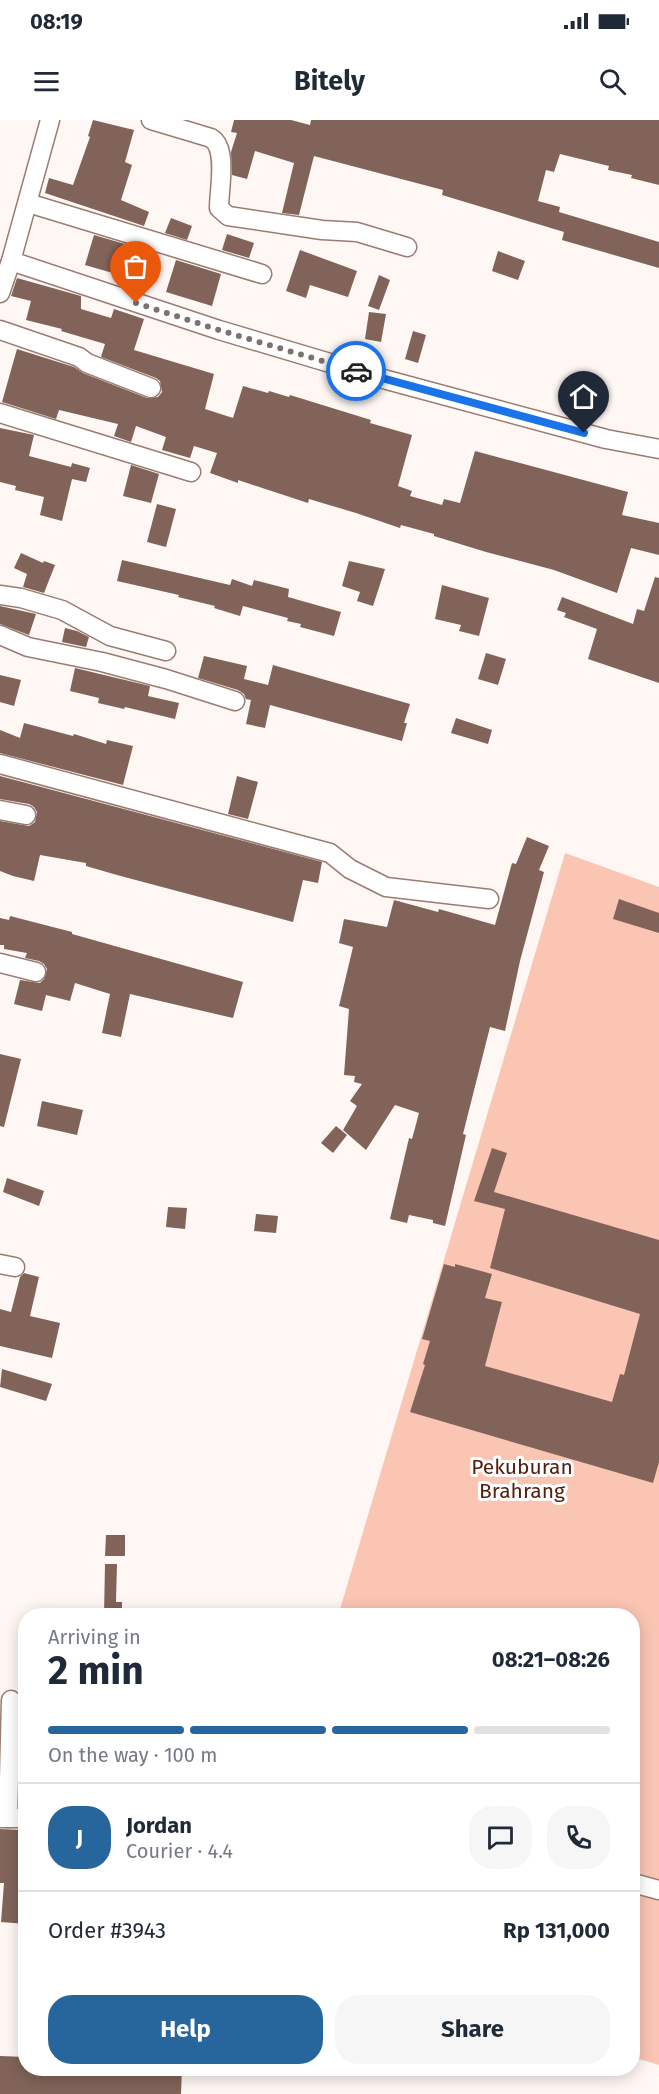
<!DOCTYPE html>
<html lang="en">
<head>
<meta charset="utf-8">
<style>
	body { margin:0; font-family:"Fira Sans",sans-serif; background:#f6f6f7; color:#1f2937; height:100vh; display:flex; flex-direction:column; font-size:22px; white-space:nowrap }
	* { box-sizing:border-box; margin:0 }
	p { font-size:20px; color:#747a83 }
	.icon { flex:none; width:33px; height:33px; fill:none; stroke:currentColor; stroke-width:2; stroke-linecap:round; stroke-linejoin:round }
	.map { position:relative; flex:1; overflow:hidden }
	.drawer { position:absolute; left:18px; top:1488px; width:622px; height:468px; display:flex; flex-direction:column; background:#fff; border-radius:24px; box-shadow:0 3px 15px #0003 }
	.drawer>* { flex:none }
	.pin { position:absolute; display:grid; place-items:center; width:51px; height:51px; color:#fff; margin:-62px -26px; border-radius:50% 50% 50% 0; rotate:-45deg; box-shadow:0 0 6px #0007 }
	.pin .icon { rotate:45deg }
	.courier { position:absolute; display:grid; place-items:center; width:60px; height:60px; margin:-30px; border:4px solid #1a73e8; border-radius:50%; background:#fff; color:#222; box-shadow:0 2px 8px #0007 }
	.headline em { font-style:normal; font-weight:700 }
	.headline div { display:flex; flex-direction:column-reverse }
	.headline { display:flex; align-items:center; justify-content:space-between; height:102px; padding:0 30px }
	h1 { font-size:39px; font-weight:700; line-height:45px }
	.bar { display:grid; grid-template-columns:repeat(4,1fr); gap:9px 6px; align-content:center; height:72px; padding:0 30px }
	.bar i { height:8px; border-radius:4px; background:#e0e1e3 }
	.bar .selected { background:#27669d }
	.bar p { grid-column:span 4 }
	.line { display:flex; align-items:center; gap:15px; padding:0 30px; border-top:2px solid #e0e1e3 }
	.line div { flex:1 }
	.round { display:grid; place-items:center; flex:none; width:63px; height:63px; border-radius:24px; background:#f6f6f7 }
	.cta { display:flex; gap:12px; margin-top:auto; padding:12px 30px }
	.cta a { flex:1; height:69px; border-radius:24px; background:#27669d; color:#fff; font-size:24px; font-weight:700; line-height:69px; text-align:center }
	.cta a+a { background:#f6f6f7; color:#1f2937 }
	.status { display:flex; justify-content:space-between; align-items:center; height:42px; padding:0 30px; background:#fff; direction:ltr }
	.status svg { height:16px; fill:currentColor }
	header { display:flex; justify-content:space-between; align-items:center; height:78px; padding:0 30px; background:#fff; font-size:27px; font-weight:700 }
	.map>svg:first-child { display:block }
	.green { fill:#fbc5b4 }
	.building { fill:#816359 }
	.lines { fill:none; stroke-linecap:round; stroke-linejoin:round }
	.street-casing { stroke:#9b7b71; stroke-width:21 }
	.street { stroke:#fff; stroke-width:18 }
	.done { stroke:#7d726e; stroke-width:6; stroke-dasharray:0 10.8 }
	.route { stroke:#1a73e8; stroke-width:8 }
	.labels { text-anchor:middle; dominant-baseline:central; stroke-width:6; stroke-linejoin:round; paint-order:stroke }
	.park-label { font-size:21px; fill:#55200f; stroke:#fff }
</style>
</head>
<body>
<div class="status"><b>08:19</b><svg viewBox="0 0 49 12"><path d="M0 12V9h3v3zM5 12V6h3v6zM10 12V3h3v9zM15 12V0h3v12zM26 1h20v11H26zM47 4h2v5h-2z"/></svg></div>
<header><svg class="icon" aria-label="menu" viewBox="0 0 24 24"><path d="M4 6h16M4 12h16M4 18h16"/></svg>Bitely<svg class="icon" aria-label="search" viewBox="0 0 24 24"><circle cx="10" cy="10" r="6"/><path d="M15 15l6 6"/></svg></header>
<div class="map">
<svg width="659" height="1974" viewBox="0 0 659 1974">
	<rect width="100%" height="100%" fill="#fef7f4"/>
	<!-- green -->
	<polygon class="green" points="565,733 659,767 659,1945 633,1937 633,1496 338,1496"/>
	<!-- building -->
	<g class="building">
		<polygon points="93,0 134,10 125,42 132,45 121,80 149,92 144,106 45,73 49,58 73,65 90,17 88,16"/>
		<polygon points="234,0 291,0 310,5 311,0 659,0 659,65 631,58 632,55 608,50 609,46 560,34 554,52 546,50 538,81 560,87 559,92 659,122 659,148 562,120 564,112 442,75 443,70 314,36 299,95 282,93 294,43 255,31 247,59 232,55 231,32 237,13 231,12"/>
		<polygon points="171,98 192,106 187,120 165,113"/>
		<polygon points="227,114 254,123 249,138 222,130"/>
		<polygon points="94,115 135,127 130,144 134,146 130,158 85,145"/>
		<polygon points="300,130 357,151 348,177 310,165 306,178 286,171"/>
		<polygon points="498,131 525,141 518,160 492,151"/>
		<polygon points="176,140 221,154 212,186 166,172"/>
		<polygon points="379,155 390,160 379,190 368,186"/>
		<polygon points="17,158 81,176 81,189 111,198 114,189 144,199 134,230 214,254 205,289 233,298 243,266 268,273 269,271 289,277 290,275 371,300 370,303 412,315 398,366 412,371 410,376 442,385 444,379 460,383 475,331 628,372 622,395 659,403 659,435 631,428 617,473 554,450 486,432 434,416 434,414 401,405 400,408 356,393 309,379 308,383 238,360 238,363 210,353 217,333 194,326 190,338 162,330 166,317 136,306 131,322 114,316 118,304 59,290 56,299 2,282 17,229 74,247 83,253 147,278 158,277 162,272 160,261 156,258 101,237 105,224 61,211 62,209 26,200 31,181 11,176"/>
		<polygon points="369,192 386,194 381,222 365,219"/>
		<polygon points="413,211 426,215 418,243 405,239"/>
		<polygon points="0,308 34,315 29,336 71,347 72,343 90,348 86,362 72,359 62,401 40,395 44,377 15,370 16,366 0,362"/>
		<polygon points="131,345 159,354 151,383 123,376"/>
		<polygon points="157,384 176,389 166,427 147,422"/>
		<polygon points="21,433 43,443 44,441 55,445 44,473 23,467 27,454 14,448"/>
		<polygon points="122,440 230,465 232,459 252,466 254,460 289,469 288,477 341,492 334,516 300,507 301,504 287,501 288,498 243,486 240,496 214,488 215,486 178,477 179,475 117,461"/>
		<polygon points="349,441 385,449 373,486 357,481 360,472 342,466"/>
		<polygon points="655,457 659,458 659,563 588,539 597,509 564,497 566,493 557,490 562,477 633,504 637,489 644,491"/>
		<polygon points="442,465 489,478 479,516 459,511 461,505 435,499"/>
		<polygon points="0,486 36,494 29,515 0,504"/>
		<polygon points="65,508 77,511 89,517 86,527 62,522"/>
		<polygon points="486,533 506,539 498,565 478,559"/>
		<polygon points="204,536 247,546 244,559 268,565 273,545 410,584 404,603 407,603 402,621 270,585 265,608 246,604 251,580 246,579 244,574 238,570 198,558"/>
		<polygon points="75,548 150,566 148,576 179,583 175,599 125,587 124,589 98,583 99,578 70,571"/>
		<polygon points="0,555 21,560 14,586 0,582"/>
		<polygon points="456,598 492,610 488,624 451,613"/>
		<polygon points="24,603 73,616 74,614 106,624 107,620 133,626 123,665 0,633 0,610 20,618"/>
		<polygon points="0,656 322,742 318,763 303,760 293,802 117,755 86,746 86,743 40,735 34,761 13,756 0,751 0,701 29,706 35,702 37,692 34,687 29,684 0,679"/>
		<polygon points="237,656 258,662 248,699 228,694"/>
		<polygon points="527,717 549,726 539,750 544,752 520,841 505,911 490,907 463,1014 466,1015 445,1106 433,1103 433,1100 409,1095 407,1103 390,1099 409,1018 412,1019 419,993 395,985 366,1030 343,1010 357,986 350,981 362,964 354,962 355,956 344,955 349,889 339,886 353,827 339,823 344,799 387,807 394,780 438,792 439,789 495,805 512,743 516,744"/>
		<polygon points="619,779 659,793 659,813 613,799"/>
		<polygon points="10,796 72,812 72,814 243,862 233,898 130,874 121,917 102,913 110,874 75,863 70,881 46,875 42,891 14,884 20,860 40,863 44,859 47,849 44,844 39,841 25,838 27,833 4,829 4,825 0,825 0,798 9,800"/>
		<polygon points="0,934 21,939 4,1007 0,1006"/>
		<polygon points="42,981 83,990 77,1015 37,1006"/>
		<polygon points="336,1006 347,1015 333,1033 321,1023"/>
		<polygon points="492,1028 507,1033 494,1072 659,1120 659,1342 653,1363 410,1292 425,1245 423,1244 430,1221 422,1219 444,1144 455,1147 455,1144 492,1154 485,1178 502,1182 485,1246 612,1282 620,1254 624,1255 640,1194 490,1148 505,1089 474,1081"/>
		<polygon points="7,1058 44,1071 39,1086 3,1072"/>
		<polygon points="168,1087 187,1088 185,1109 166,1107"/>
		<polygon points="256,1094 278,1096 276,1113 254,1111"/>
		<polygon points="24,1153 39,1157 30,1196 60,1203 52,1238 0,1226 0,1189 11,1192 20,1157"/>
		<polygon points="2,1249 52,1264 46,1281 0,1267"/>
		<polygon points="106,1415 125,1415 125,1436 105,1436"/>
		<polygon points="105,1444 117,1444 116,1482 122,1482 122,1496 104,1496"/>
		<polygon points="22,1602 26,1602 26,1684 20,1684"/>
		<polygon points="0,1709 22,1710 21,1743 26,1743 26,1804 1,1802 4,1763 0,1763"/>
		<polygon points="0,1936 26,1937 26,1948 182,1948 181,1974 0,1974"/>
	</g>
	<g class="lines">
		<!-- street casing -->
		<g class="street-casing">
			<g id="street">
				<path d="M151,0L211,18C228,28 219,69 219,88L228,96L322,110L357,112L407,127"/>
				<polyline points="28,83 262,154"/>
				<polyline points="11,141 219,210 387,260 606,319 659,329"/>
				<polyline points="0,173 11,141 50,0"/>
				<polyline points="0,210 79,237 87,243 151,268"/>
				<polyline points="0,293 191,352"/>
				<polyline points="0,475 21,478 62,490 110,516 166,531"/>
				<polyline points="0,515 28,527 102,542 166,559 235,581"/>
				<polyline points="0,644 330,733 350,749 386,767 489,779"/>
				<polyline points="0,690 26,695"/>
				<polyline points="0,843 36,852"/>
				<polyline points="0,1144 15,1147"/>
				<polyline points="0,1698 26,1698"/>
				<polyline points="8,1698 11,1580"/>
				<polyline points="633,1763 659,1770"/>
			</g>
		</g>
		<!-- street -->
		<use href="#street" class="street"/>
	</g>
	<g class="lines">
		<!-- done -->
		<polyline class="done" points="136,183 219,210 356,251"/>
		<!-- route -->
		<polyline class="route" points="356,251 584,313"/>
	</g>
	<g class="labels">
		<!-- park labels -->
		<g class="park-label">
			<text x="522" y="1347">Pekuburan<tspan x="522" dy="24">Brahrang</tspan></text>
		</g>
	</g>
</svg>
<div class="pin" style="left:136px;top:183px;background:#ea580c"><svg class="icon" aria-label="bag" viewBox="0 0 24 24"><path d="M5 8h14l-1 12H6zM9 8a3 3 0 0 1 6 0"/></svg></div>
<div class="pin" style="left:584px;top:313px;background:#1f2937"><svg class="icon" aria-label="home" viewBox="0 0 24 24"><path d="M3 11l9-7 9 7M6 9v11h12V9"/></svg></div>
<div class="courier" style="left:356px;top:251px"><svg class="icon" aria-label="car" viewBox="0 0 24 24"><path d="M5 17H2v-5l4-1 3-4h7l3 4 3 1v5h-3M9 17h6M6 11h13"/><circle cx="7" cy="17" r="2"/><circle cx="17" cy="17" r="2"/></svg></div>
<section class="drawer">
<div class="headline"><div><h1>2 min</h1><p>Arriving in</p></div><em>08:21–08:26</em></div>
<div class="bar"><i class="selected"></i><i class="selected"></i><i class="selected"></i><i></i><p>On the way · 100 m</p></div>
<div class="line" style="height:108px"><b class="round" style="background:#27669d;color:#fff">J</b><div><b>Jordan</b><p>Courier · 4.4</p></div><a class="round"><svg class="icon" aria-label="chat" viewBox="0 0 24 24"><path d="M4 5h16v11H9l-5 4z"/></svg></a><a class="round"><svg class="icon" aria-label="phone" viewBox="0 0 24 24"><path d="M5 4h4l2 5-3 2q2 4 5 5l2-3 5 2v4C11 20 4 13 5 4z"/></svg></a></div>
<div class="line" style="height:78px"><div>Order #3943</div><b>Rp 131,000</b></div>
<div class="cta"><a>Help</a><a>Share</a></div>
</section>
</div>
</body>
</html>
